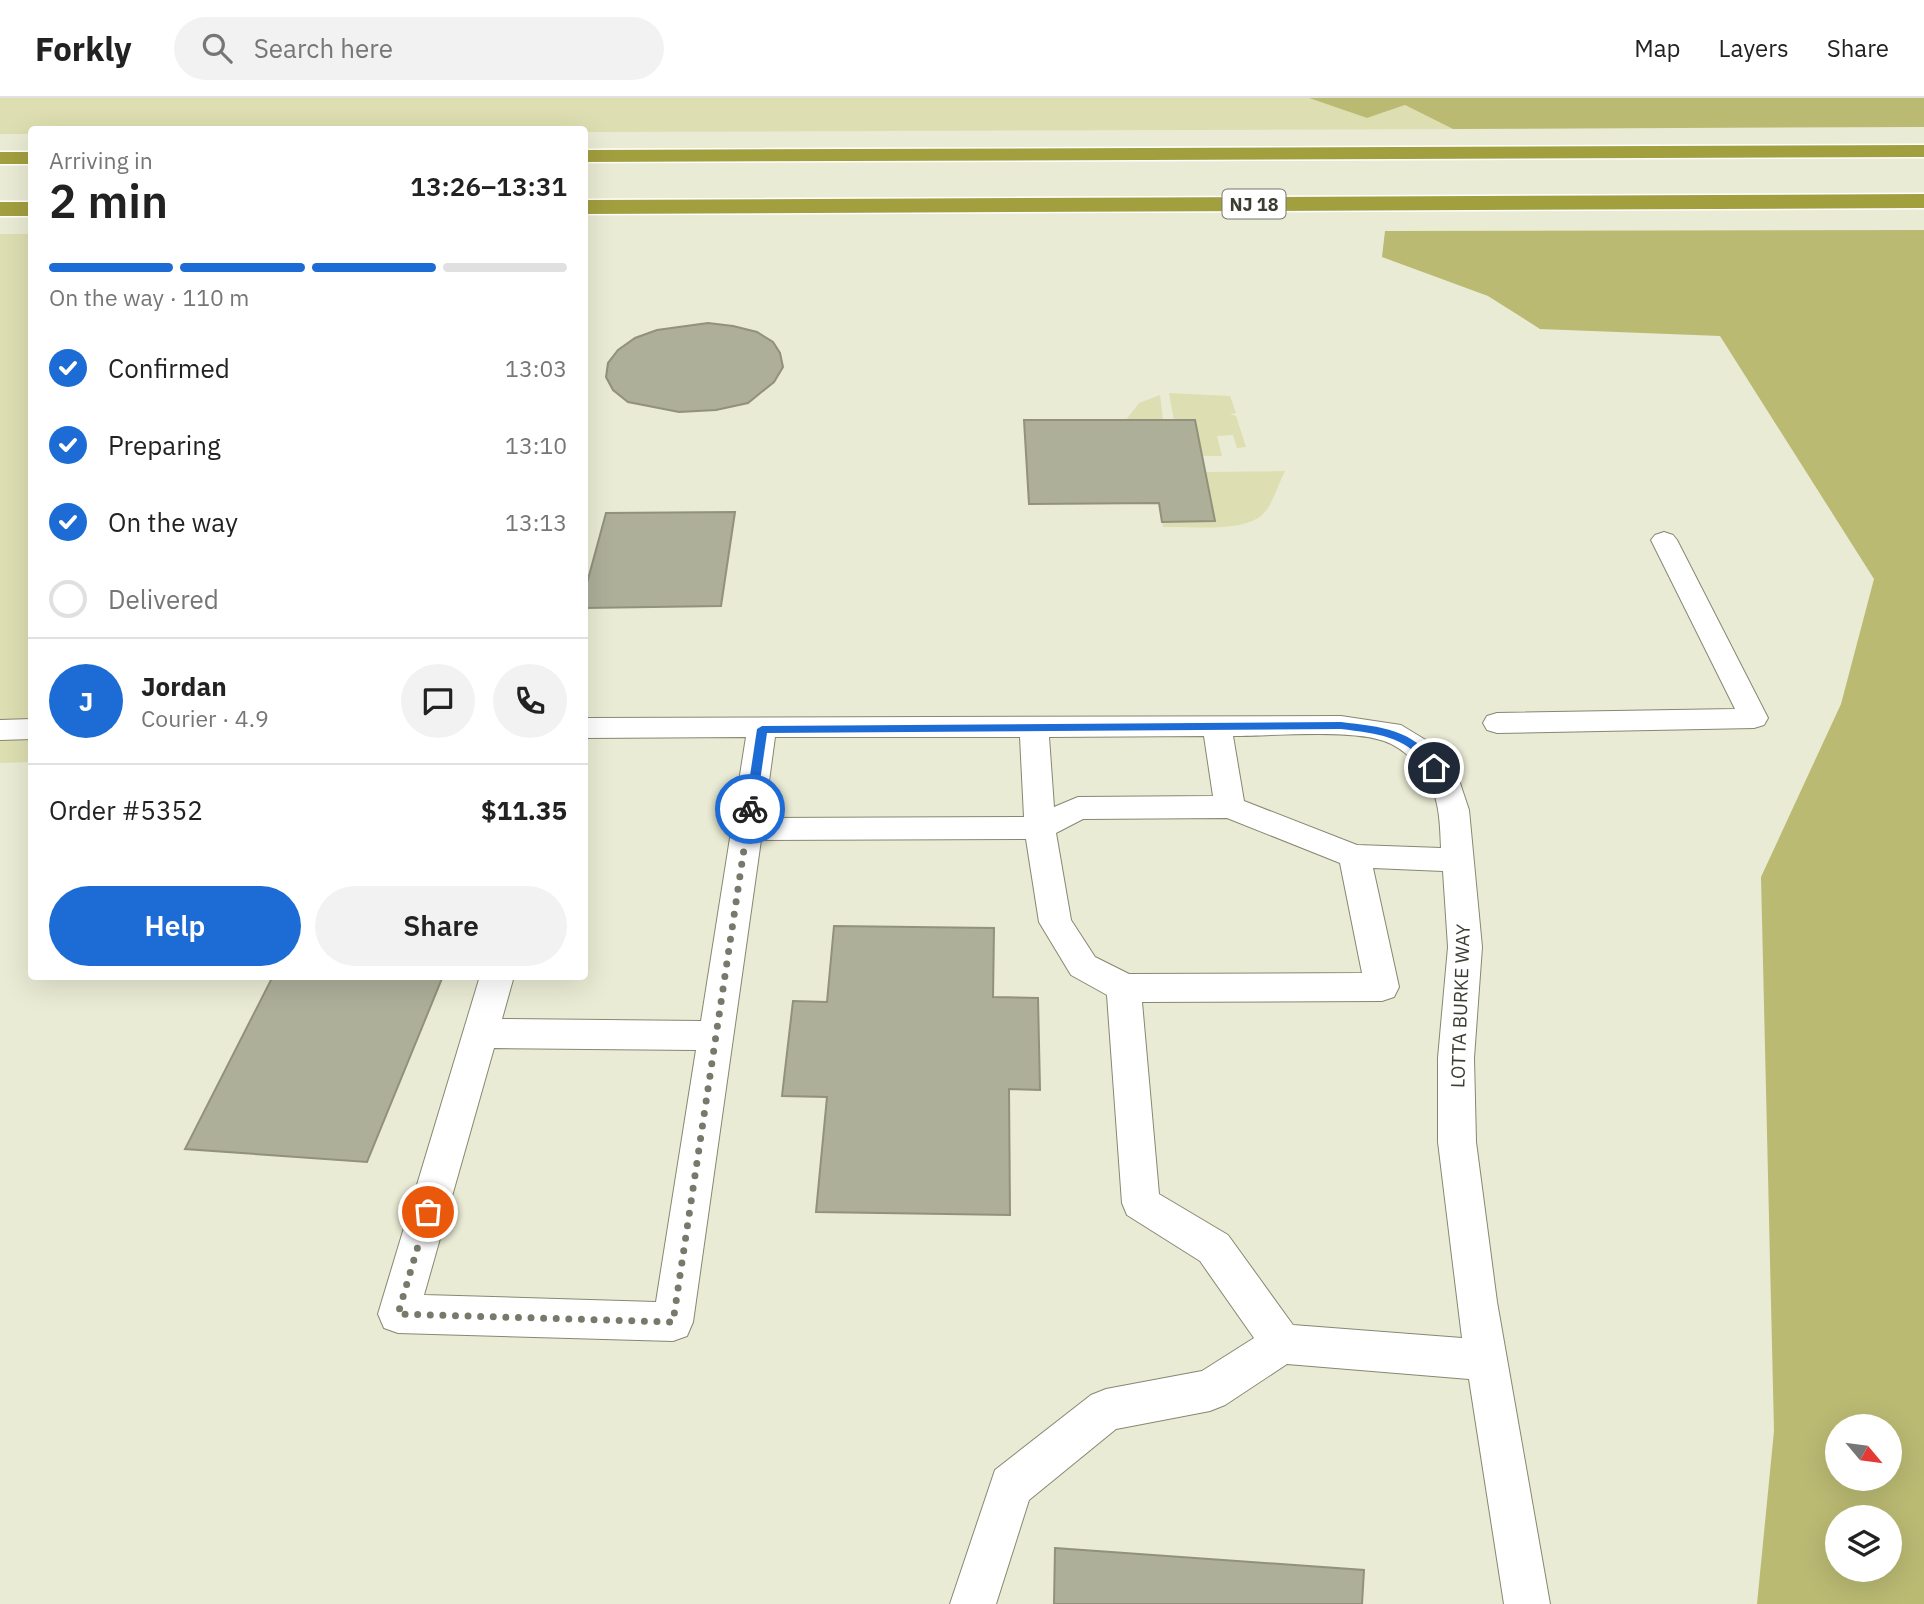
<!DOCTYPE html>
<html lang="en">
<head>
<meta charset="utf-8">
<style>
	body { margin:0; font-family:"IBM Plex Sans",sans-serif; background:#f2f2f2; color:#222; height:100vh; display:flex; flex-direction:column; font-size:26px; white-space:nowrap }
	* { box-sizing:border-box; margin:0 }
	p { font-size:23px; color:#767676 }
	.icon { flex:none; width:38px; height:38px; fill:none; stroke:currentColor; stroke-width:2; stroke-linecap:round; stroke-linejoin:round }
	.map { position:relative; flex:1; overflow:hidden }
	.side { position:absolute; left:28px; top:28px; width:560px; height:854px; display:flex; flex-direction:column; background:#fff; border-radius:7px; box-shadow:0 7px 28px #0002 }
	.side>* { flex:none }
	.needle { width:46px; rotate:119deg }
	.tools { position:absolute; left:1825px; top:1316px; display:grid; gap:14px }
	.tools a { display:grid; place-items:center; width:77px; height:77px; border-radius:50%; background:#fff; box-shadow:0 7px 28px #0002; font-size:35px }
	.pin { position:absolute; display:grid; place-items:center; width:60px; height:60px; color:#fff; margin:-30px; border:4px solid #fff; border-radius:50%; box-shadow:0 2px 7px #0007 }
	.courier { position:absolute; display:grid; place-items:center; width:70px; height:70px; margin:-35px; border:5px solid #1d6cd6; border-radius:50%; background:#fff; color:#222; box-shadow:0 2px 9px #0007 }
	.head em { font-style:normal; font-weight:600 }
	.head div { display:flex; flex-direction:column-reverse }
	.head { display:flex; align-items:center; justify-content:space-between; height:119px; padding:0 21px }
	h1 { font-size:46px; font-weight:600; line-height:52px }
	.bar { display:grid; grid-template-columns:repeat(4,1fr); gap:10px 7px; align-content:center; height:84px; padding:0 21px }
	.bar i { height:9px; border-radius:5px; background:#e0e0e0 }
	.bar .current { background:#1d6cd6 }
	.bar p { grid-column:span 4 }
	.line { display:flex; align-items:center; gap:18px; padding:0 21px; border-top:2px solid #e0e0e0 }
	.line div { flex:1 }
	.round { display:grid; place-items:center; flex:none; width:74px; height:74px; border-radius:37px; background:#f2f2f2 }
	ol { padding:0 21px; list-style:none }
	li { display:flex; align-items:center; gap:21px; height:77px }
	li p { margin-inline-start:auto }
	li .icon { padding:7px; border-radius:50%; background:#1d6cd6; color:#fff; stroke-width:4 }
	li:last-child { color:#767676 }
	li i { width:38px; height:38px; border:4px solid #e0e0e0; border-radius:50% }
	.button { display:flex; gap:14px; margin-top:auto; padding:14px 21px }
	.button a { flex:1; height:80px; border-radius:42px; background:#1d6cd6; color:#fff; font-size:28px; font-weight:600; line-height:80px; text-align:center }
	.button a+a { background:#f2f2f2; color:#222 }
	header { display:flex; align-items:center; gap:42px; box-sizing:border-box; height:98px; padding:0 35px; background:#fff; border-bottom:2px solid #e0e0e0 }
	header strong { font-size:33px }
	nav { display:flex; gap:38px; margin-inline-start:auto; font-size:24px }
	.search { width:490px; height:63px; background:#f2f2f2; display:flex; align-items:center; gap:18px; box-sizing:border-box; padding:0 24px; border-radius:38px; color:#767676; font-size:26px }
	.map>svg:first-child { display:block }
	.green { fill:#dddeb1 }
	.forest { fill:#baba73; fill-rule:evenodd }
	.building { fill:#aeaf99; stroke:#91917c; stroke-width:2 }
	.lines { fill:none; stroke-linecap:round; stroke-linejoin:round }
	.lane-casing { stroke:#878772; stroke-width:2 }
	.highway-casing { stroke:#fff; stroke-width:3 }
	.lane { fill:#fff; fill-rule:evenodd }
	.highway { fill:#a29f3f; fill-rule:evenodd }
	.route { fill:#1d6cd6 }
	.done { stroke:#79796b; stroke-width:7; stroke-dasharray:0 12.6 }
	.labels { text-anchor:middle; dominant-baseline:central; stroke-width:6; stroke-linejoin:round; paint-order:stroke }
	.shield { fill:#fff; stroke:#767670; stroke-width:2 }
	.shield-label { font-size:18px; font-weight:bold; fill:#3c3c33 }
	.street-label { font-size:19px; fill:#3c3c33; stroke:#fff }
</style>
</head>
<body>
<header>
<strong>Forkly</strong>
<div class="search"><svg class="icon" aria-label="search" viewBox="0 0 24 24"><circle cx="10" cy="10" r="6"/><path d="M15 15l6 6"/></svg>Search here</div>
<nav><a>Map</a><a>Layers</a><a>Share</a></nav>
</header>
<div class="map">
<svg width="1924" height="1506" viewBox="0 0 1924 1506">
	<rect width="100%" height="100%" fill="#eaebd4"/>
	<!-- green -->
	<g class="green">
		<polygon points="0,0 1309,0 1367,20 1405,7 1453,31 585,34 32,32 31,36 0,36"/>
		<polygon points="0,136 31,136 31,664 0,665"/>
		<polygon points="1169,295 1230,298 1236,315 1230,316 1236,318 1246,349 1237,350 1233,337 1217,338 1222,358 1203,358 1195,322 1174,322"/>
		<polygon points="1160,297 1163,322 1126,322 1139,305"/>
		<path d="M1285,373C1278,386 1273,407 1262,417C1242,435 1189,428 1163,429L1162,424L1215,423L1205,374Z"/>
	</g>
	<!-- forest -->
	<g class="forest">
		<polygon points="1309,0 1924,0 1924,29 1453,31 1405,7 1367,20"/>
		<path d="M1924,132V1506H1757L1774,1333L1761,779L1841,606L1874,481L1720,238L1540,231L1488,198L1382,159L1385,133ZM1890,1328V1381H1838V1328ZM1890,1419V1472H1838V1419Z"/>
	</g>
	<!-- building -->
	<g class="building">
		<polygon points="708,225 733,228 757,234 773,244 780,255 783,269 774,284 748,305 716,312 679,314 628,304 613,292 606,279 608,265 618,252 635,240 657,232"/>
		<polygon points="1024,322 1195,322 1215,423 1162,424 1159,405 1029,406"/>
		<polygon points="735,414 721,508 584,510 584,496 606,415"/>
		<polygon points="834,828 994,830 993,899 1038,900 1040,992 1009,991 1010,1117 816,1114 827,999 782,998 793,903 827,904"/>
		<polygon points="273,878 443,878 367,1064 185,1051"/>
		<polygon points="1055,1450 1364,1472 1362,1506 1054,1506"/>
	</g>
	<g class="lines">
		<!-- lane casing -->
		<g class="lane-casing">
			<g id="lane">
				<polygon points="1664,434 1673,437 1677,442 1768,620 1764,627 1754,630 1497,635 1487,632 1483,625 1487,618 1497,615 1735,611 1651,442 1655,437"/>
				<path d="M1341,618L1401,627L1434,647L1460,685L1469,712L1482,849L1474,960L1476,1044L1497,1204L1550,1506H1504L1469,1281L1287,1266L1225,1307L1210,1313L1116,1331L1029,1402L996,1506H950L995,1372L1091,1297L1106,1291L1202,1273L1254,1240L1200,1163L1127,1117L1122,1105L1107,897L1071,877L1039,824L1026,741L761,742L693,1224L687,1238L673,1243L398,1235L384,1230L378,1216L480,878H514L502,921L701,923L746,639L584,640V620ZM1204,638L1213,698L1078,699L1054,709L1049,639ZM1233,638C1271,638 1351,631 1384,643C1404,650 1421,668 1430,686C1440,706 1440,728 1441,750L1357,747L1244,703ZM775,639H1020L1024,719L764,720ZM1227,720L1340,765L1362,875L1129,876L1095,859L1071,822L1056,735L1083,721ZM1373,770L1443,773L1448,849L1438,960V1044L1462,1240L1293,1227L1228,1137L1159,1096L1142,904L1382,903L1394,899L1399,889ZM494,950L696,952L656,1204L424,1197Z"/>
				<polygon points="32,621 32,641 0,642 0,622"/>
			</g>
		</g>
		<!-- highway casing -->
		<g class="highway-casing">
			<g id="highway">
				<polygon points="1924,47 1924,59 584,64 584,52"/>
				<rect x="0" y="54" width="32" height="12"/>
				<polygon points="1924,96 1924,110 584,116 584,102"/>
				<rect x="0" y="104" width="32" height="14"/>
			</g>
		</g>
		<!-- lane -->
		<use href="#lane" class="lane"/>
		<!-- highway -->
		<use href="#highway" class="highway"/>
	</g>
	<!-- route -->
	<path class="route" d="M1341,624C1383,629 1415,631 1440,670L1431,672C1407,638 1380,636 1341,631L767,635L756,711L750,715L745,711L757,631L762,628Z"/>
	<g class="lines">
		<!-- done -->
		<polyline class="done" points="428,1114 398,1216 673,1224 750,711"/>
	</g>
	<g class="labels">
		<!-- shield labels -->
		<rect class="shield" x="1222.5" y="91.5" width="63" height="29" rx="5"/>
		<g class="shield-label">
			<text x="1254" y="106">NJ 18</text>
		</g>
		<!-- street labels -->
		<g class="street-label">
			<text transform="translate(1460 908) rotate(-88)">LOTTA BURKE WAY</text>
		</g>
	</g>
</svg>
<div class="tools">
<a><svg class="needle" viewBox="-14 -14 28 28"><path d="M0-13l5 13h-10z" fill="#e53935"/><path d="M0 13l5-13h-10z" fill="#767676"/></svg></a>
<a><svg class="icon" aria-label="layers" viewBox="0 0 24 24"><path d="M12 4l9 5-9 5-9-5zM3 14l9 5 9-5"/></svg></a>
</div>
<div class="pin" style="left:428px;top:1114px;background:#ea580c"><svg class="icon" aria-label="bag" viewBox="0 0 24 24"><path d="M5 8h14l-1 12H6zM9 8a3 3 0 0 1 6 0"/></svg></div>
<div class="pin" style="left:1434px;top:670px;background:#1f2937"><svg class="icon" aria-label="home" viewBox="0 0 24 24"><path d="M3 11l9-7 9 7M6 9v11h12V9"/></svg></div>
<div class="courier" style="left:750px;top:711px"><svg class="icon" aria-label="bike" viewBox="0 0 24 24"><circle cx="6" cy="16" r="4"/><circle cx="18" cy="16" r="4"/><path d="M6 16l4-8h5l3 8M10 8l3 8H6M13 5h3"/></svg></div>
<section class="side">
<div class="head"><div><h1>2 min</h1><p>Arriving in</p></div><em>13:26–13:31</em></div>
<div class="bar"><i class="current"></i><i class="current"></i><i class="current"></i><i></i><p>On the way · 110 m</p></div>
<ol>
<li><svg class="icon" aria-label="check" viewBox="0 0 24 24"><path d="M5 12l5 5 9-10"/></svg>Confirmed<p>13:03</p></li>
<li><svg class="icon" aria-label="check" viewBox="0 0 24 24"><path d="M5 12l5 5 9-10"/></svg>Preparing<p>13:10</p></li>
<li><svg class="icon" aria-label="check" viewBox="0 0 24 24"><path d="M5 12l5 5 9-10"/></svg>On the way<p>13:13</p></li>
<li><i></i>Delivered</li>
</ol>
<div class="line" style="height:126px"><b class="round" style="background:#1d6cd6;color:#fff">J</b><div><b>Jordan</b><p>Courier · 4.9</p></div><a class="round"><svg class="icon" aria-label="chat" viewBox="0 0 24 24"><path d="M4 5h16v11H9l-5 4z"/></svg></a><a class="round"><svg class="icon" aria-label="phone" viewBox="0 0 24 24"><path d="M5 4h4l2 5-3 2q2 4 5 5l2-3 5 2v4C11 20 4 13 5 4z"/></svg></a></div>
<div class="line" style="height:91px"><div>Order #5352</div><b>$11.35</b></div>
<div class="button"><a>Help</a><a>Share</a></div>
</section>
</div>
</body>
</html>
